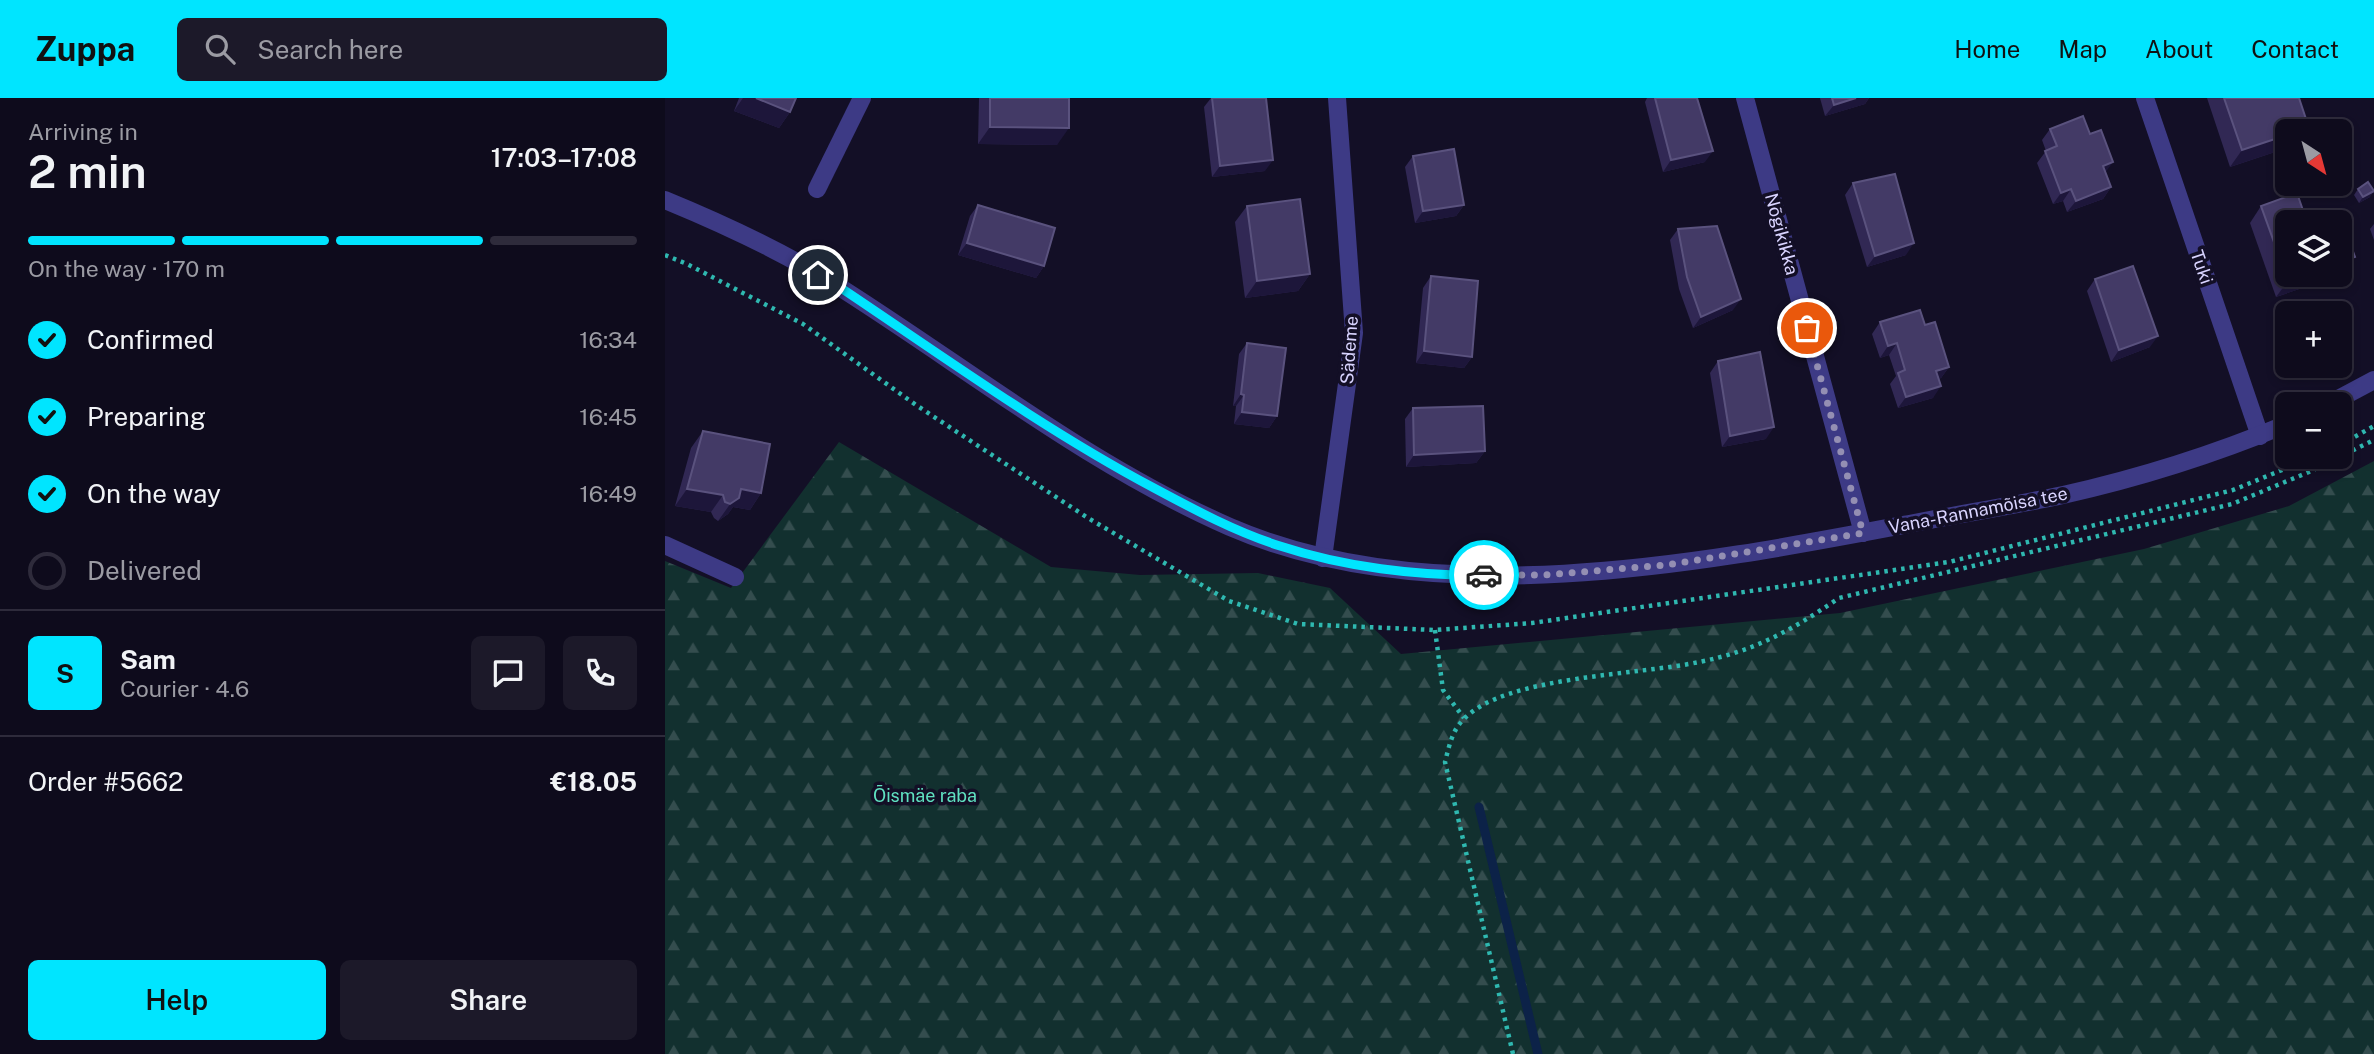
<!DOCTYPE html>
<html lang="en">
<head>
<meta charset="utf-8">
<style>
	body { margin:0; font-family:"Public Sans",sans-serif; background:#1c1929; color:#f1f3f6; height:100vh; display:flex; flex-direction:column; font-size:26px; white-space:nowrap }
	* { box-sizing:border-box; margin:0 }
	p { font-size:23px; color:#9b9ba3 }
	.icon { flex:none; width:38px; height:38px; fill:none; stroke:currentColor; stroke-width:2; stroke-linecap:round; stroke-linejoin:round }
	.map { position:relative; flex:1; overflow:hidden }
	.details { display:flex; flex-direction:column; background:#0e0b1c; width:665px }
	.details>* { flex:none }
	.needle { width:46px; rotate:144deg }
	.fabs { position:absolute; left:1610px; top:21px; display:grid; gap:14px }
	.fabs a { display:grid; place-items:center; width:77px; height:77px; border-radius:10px; background:#0e0b1c; box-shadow:0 4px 10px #0003,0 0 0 2px #2e2b3b; font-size:35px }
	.pin { position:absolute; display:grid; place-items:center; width:60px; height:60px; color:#fff; margin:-30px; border:4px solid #fff; border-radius:50%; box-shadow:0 2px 7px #0007 }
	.courier { position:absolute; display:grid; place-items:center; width:70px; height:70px; margin:-35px; border:5px solid #00e5ff; border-radius:50%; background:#fff; color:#222; box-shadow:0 2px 9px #0007 }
	.summary em { font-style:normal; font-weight:600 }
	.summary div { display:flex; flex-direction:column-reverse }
	.summary { display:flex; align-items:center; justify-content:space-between; height:119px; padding:0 28px }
	h1 { font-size:46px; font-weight:600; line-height:52px }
	.bar { display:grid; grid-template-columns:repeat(4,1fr); gap:10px 7px; align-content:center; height:84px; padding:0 28px }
	.bar i { height:9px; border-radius:5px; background:#2e2b3b }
	.bar .current { background:#00e5ff }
	.bar p { grid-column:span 4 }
	.line { display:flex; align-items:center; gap:18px; padding:0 28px; border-top:2px solid #2e2b3b }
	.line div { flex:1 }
	.round { display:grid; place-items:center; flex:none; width:74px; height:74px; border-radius:10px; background:#1c1929 }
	ol { padding:0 28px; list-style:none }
	li { display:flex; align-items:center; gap:21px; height:77px }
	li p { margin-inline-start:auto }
	li .icon { padding:7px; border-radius:50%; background:#00e5ff; color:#111; stroke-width:4 }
	li:last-child { color:#9b9ba3 }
	li i { width:38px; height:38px; border:4px solid #2e2b3b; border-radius:50% }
	.button { display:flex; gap:14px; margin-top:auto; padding:14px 28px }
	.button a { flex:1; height:80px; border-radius:10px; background:#00e5ff; color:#111; font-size:28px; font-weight:600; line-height:80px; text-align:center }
	.button a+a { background:#1c1929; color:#f1f3f6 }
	header { display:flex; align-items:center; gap:42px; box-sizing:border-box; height:98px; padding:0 35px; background:#00e5ff; color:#111 }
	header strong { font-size:33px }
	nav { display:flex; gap:38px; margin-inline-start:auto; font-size:24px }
	.search { width:490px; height:63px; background:#1c1929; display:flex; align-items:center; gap:18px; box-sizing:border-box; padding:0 24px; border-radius:10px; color:#9b9ba3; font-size:26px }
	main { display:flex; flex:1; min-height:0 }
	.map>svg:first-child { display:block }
	.forest { fill:url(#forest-firs) }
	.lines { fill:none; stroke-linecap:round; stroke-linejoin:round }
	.stream { stroke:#0c2248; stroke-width:9 }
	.path { stroke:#2fb8b0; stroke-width:4.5; stroke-dasharray:3.5 5; stroke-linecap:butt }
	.minor { stroke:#3d3a85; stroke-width:18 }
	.tertiary { stroke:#3d3a85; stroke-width:18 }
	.wall { fill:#312854 }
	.shaded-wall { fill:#1d163a }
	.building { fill:#433a66; stroke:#5a527e; stroke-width:2 }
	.done { stroke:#948fb3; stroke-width:7; stroke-dasharray:0 12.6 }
	.route { stroke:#00e5ff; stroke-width:9 }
	.labels { text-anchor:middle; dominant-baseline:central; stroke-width:7; stroke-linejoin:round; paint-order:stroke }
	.street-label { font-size:18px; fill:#d9d4ff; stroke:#130f26 }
	.park-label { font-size:18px; fill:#5fe0c0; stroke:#130f26 }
</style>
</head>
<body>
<header>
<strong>Zuppa</strong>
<div class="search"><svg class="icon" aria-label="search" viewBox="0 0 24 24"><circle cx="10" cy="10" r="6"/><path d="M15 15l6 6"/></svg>Search here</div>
<nav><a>Home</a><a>Map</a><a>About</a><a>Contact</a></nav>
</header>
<main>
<section class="details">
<div class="summary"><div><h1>2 min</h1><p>Arriving in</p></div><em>17:03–17:08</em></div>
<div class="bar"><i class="current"></i><i class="current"></i><i class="current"></i><i></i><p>On the way · 170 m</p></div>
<ol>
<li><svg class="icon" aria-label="check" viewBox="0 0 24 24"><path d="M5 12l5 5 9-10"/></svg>Confirmed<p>16:34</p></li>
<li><svg class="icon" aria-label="check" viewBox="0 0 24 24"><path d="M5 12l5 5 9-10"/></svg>Preparing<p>16:45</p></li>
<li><svg class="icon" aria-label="check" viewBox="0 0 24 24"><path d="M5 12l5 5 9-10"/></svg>On the way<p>16:49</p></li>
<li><i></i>Delivered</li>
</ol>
<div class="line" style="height:126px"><b class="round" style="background:#00e5ff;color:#111">S</b><div><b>Sam</b><p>Courier · 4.6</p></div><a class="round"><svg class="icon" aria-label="chat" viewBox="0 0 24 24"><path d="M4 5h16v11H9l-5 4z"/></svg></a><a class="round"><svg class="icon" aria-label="phone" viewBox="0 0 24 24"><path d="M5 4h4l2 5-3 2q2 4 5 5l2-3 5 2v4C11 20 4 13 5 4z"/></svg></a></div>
<div class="line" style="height:91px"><div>Order #5662</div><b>€18.05</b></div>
<div class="button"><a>Help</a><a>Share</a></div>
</section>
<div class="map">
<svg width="1709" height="956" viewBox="0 0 1709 956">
	<defs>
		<pattern id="forest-firs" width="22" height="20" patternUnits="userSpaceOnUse" patternTransform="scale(1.75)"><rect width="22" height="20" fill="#12302f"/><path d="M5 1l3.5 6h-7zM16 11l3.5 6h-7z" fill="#344d4e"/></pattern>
	</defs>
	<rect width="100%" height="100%" fill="#130f26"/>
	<!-- forest -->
	<polygon class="forest" points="174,344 386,469 475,477 593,475 665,490 736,556 1175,515 1479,451 1624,408 1709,363 1709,956 0,956 0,463 66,490"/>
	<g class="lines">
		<!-- stream -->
		<polyline class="stream" points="814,709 873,956"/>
		<!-- path -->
		<g class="path">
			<polyline points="0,157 22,166 138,226 251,307 423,420 564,503 633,526 770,532 867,525 1284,464 1568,392 1649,359"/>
			<polyline points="1675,347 1709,328"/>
			<polyline points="770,532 778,592 799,620"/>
			<path d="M848,956L780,664C784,649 787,632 799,621C839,578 975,577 1034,564C1090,553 1127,532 1174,500L1567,406L1644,374L1709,342"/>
		</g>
		<!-- minor -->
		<g class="minor">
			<polyline points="1080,0 1198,435"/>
			<polyline points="1480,0 1595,338"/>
			<polyline points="152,91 197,0"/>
			<polyline points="0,447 70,479"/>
			<polyline points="658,460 689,235 672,0"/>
		</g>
		<!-- tertiary -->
		<g class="tertiary">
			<path d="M0,102C61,127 123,156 179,192C306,273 426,368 565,429C768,517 1033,466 1244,426C1295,416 1347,408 1398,397C1474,380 1550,356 1622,326"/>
			<polyline points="1664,306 1709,282"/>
		</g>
	</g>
	<!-- wall -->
	<g class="wall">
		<polygon points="74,0 131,0 125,14 114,30 69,13"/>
		<polygon points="314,0 404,0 392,47 313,46"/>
		<polygon points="546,0 601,0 600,73 547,79 539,9"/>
		<polygon points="982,0 990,0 1040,64 998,74 980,4"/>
		<polygon points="1155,0 1204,0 1200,6 1160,18"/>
		<polygon points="1542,0 1634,0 1622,33 1622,50 1565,69"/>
		<polygon points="1385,31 1440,75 1446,89 1438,101 1402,114 1398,103 1388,106 1372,65 1381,53 1377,42"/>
		<polygon points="748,58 799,107 791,118 750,125 740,69"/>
		<polygon points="1188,85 1241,157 1202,169 1180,97"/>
		<polygon points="1693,91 1705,99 1694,105 1689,97"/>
		<polygon points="313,107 379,168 371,180 293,157 305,118"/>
		<polygon points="582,108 645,176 633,193 580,200 570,124"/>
		<polygon points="1596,108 1642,124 1678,176 1611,199 1585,125"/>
		<polygon points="1709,126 1709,142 1705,131"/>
		<polygon points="1013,131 1068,212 1028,230 1014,191 1005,142"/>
		<polygon points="766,178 807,259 799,270 751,265 758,190"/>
		<polygon points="1430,181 1485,249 1446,264 1422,193"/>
		<polygon points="1215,224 1260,227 1284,269 1276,280 1273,281 1268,300 1233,310 1225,286 1231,278 1224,257 1215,260 1207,236"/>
		<polygon points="582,245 612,318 604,330 569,326 571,308 568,308 574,256"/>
		<polygon points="1053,263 1101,341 1057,349 1045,275"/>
		<polygon points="748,310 820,353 811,365 741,369 740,321"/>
		<polygon points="38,333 96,395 85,412 68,409 63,416 53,423 49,420 46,414 10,408 26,350"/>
	</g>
	<!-- shaded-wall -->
	<g class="shaded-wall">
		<polygon points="78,0 91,0 125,14 114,30 69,13"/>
		<polygon points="1191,0 1204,0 1200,6 1160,18 1169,7"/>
		<polygon points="325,29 404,30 392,47 313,46"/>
		<polygon points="1622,37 1622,50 1565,69 1577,52"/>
		<polygon points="1048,53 1040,64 998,74 1006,62"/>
		<polygon points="608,62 600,73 547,79 555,68"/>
		<polygon points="1448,64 1440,75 1438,68"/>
		<polygon points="1446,89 1438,101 1402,114 1411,103"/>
		<polygon points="1406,91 1398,103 1388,106 1396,95"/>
		<polygon points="1709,93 1705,99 1694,105 1698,99"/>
		<polygon points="799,107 791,118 750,125 758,113"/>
		<polygon points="302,145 379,168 371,180 293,157"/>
		<polygon points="1249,145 1241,157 1202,169 1210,158"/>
		<polygon points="1690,159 1678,176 1611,199 1623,183 1640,177 1675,177 1675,164"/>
		<polygon points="645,176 633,193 580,200 592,183"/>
		<polygon points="1076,201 1068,212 1028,230 1036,219"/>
		<polygon points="1493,238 1485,249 1446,264 1454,252"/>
		<polygon points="1232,245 1224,257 1215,260 1223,248"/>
		<polygon points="759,253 807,259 799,270 751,265"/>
		<polygon points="1284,269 1276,280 1263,285 1271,273"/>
		<polygon points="1276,288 1268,300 1233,310 1241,299"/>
		<polygon points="576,296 579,297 571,308 568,308"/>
		<polygon points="577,314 612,318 604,330 569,326"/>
		<polygon points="1109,329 1101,341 1057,349 1065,338"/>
		<polygon points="820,353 811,365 741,369 749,357"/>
		<polygon points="22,391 58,397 46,414 10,408"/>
		<polygon points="76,391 96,395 85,412 68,409 63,416 53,423"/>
	</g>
	<!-- building -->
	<g class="building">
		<polygon points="91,0 131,0 125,14"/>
		<polygon points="325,0 404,0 404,30 325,29"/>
		<polygon points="547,0 601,0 608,62 555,68"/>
		<polygon points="990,0 1032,0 1048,53 1006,62"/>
		<polygon points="1167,0 1191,0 1169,7"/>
		<polygon points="1559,0 1634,0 1644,30 1633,33 1622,33 1622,37 1577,52"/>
		<polygon points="1418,18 1425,36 1436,32 1448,64 1438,68 1446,89 1411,103 1406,91 1396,95 1380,53 1392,48 1385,31"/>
		<polygon points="789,51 799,107 758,113 748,58"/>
		<polygon points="1230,76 1249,145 1210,158 1188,85"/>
		<polygon points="1703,84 1709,93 1698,99 1693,91"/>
		<polygon points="1632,95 1642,124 1673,112 1690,159 1675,164 1675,124 1622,124 1622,177 1640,177 1623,183 1596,108"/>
		<polygon points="635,101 645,176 592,183 582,108"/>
		<polygon points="313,107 390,130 379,168 302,145"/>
		<polygon points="1052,128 1076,201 1036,219 1022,179 1013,131"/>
		<polygon points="1468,168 1493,238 1454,252 1430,181"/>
		<polygon points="766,178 813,183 807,259 759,253"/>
		<polygon points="1255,212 1260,227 1270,224 1284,269 1271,273 1276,288 1241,299 1233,275 1240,272 1232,245 1223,248 1215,224"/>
		<polygon points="582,245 621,250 612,318 577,314 579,297 576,296"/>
		<polygon points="1095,254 1109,329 1065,338 1053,263"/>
		<polygon points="818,308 820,353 749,357 748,310"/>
		<polygon points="38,333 105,346 96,395 76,391 74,400 65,406 60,404 58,397 22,391"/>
	</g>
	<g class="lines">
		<!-- done -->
		<polyline class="done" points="819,477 878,477 1002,467 1198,435 1142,230"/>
		<!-- route -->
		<path class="route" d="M153,177L176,190C279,259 380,332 489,390C530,412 571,434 615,448C679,469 752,478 819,477"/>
	</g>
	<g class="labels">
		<!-- street labels -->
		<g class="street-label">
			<text transform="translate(1117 136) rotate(75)">Nõgikikka</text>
			<text transform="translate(1537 169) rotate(71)">Tuki</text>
			<text transform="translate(684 252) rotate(-86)">Sädeme</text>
			<text transform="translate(1313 412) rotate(-11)">Vana-Rannamõisa tee</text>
		</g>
		<!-- park labels -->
		<g class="park-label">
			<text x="260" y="697">Õismäe raba</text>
		</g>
	</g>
</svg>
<div class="fabs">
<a><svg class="needle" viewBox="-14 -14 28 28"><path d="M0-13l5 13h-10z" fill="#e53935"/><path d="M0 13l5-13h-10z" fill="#9b9ba3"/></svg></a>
<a><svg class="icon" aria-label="layers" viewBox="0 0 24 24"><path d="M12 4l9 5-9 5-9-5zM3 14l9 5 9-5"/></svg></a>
<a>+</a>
<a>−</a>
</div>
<div class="pin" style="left:1142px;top:230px;background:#ea580c"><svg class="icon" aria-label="bag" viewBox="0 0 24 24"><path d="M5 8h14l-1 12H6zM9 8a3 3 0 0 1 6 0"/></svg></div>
<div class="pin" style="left:153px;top:177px;background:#1f2937"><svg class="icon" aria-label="home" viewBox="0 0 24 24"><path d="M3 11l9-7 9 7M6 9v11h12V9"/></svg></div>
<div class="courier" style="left:819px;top:477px"><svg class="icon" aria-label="car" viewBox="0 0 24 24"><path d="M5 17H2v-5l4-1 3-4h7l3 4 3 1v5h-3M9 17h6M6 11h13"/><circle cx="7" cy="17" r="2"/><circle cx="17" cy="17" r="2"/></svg></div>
</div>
</main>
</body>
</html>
